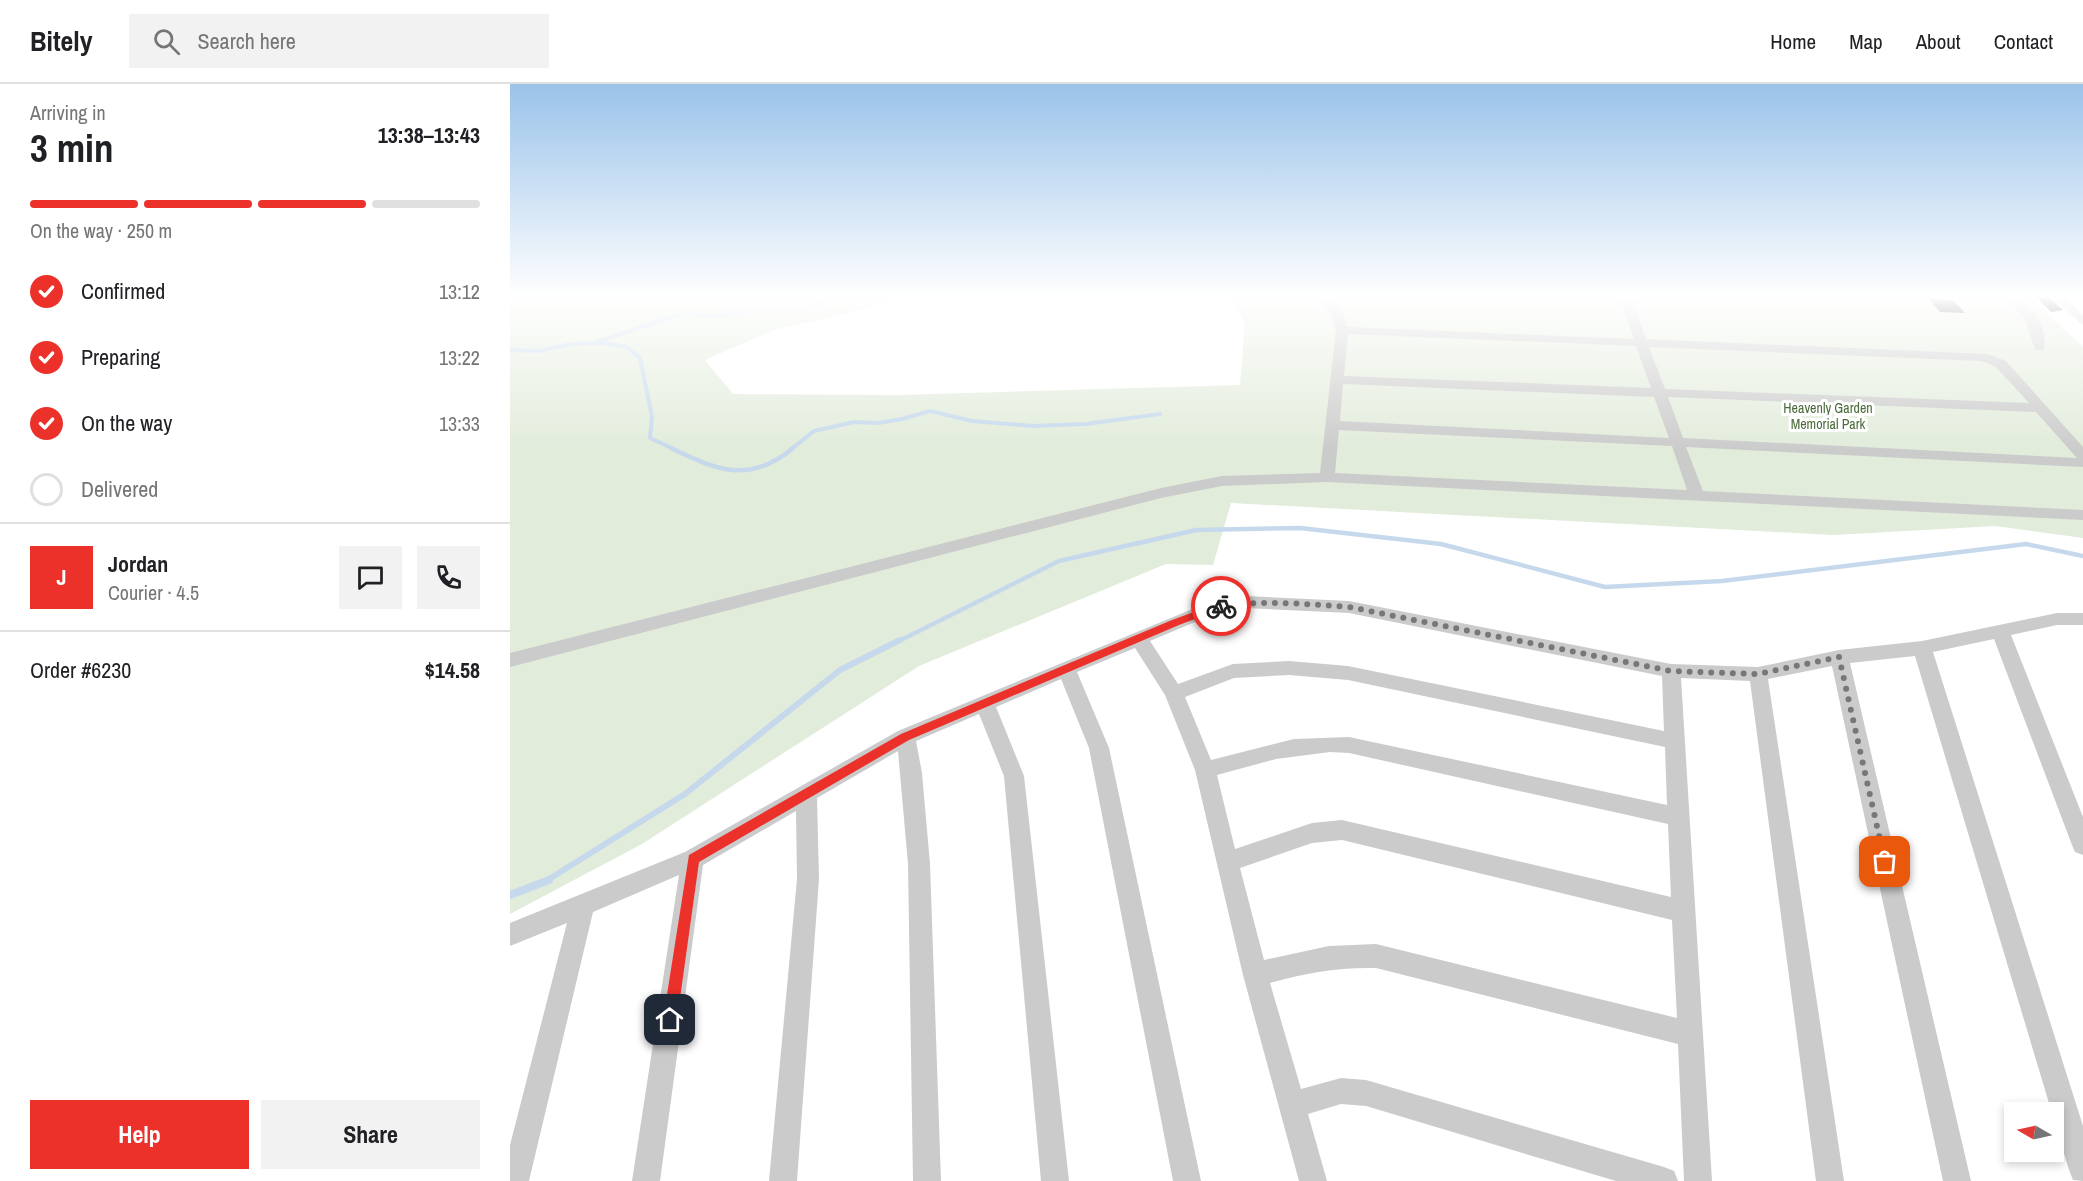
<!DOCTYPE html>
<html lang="en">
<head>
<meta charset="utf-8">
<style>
	body { margin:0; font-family:"Archivo Narrow",sans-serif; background:#f2f2f2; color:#202124; height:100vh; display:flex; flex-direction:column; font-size:22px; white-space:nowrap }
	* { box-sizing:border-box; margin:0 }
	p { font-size:20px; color:#757577 }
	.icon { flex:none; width:33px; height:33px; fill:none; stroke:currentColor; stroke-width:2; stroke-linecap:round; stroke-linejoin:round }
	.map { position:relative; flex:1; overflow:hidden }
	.drawer { display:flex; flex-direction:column; background:#fff; width:510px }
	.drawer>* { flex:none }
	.needle { width:39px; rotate:279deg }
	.buttons { position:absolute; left:1494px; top:1018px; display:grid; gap:12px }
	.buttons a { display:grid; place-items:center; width:60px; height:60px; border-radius:0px; background:#fff; box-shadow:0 3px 9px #0003; font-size:30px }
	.pin { position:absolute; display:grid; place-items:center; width:51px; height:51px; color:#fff; margin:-26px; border-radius:12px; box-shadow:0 3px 9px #0006 }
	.courier { position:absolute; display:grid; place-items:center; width:60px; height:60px; margin:-30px; border:4px solid #eb312a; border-radius:50%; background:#fff; color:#222; box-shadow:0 2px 8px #0007 }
	.headline em { font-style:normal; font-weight:700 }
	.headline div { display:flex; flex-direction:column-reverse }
	.headline { display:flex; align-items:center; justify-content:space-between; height:102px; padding:0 30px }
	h1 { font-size:39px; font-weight:700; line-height:45px }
	.bar { display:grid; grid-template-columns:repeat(4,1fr); gap:9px 6px; align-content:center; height:72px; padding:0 30px }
	.bar i { height:8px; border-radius:4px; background:#e0e0e0 }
	.bar .current { background:#eb312a }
	.bar p { grid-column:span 4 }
	.line { display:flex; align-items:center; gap:15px; padding:0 30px; border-top:2px solid #e0e0e0 }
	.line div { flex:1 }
	.round { display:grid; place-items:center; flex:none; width:63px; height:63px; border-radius:0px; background:#f2f2f2 }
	ol { padding:0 30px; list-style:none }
	li { display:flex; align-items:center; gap:18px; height:66px }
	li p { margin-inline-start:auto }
	li .icon { padding:6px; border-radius:50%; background:#eb312a; color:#fff; stroke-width:4 }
	li:last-child { color:#757577 }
	li i { width:33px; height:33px; border:3px solid #e0e0e0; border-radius:50% }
	.button { display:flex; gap:12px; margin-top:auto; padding:12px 30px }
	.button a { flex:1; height:69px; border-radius:0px; background:#eb312a; color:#fff; font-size:24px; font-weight:700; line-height:69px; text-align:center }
	.button a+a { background:#f2f2f2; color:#202124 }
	header { display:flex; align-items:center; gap:36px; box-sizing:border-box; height:84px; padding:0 30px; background:#fff; border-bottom:2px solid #e0e0e0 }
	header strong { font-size:28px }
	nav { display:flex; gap:33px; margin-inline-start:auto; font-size:21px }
	.search { width:420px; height:54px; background:#f2f2f2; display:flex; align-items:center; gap:15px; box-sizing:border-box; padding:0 21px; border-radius:0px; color:#757577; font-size:22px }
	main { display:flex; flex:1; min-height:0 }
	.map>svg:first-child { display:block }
	.green { fill:#e2ecdb }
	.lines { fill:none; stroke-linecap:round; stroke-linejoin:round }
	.stream-far3 { stroke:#c6d9ec; stroke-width:4 }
	.stream-far2 { stroke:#c6d9ec; stroke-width:4.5 }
	.stream-far1 { stroke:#c6d9ec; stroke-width:6 }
	.stream { stroke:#c6d9ec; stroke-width:8 }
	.building { fill:#151515 }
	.minor { fill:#cbcbcb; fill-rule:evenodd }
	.route { fill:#eb312a }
	.done { stroke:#777; stroke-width:6; stroke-dasharray:0 10.8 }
	.labels { text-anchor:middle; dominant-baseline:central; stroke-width:6; stroke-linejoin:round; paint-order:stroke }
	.far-park-label { font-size:14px; fill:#4b6b3a; stroke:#fff }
</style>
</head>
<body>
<header>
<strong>Bitely</strong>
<div class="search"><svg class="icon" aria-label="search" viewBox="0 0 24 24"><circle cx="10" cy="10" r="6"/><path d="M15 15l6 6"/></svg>Search here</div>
<nav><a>Home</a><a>Map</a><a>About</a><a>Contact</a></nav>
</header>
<main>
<section class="drawer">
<div class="headline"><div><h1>3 min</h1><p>Arriving in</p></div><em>13:38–13:43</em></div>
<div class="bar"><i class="current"></i><i class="current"></i><i class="current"></i><i></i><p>On the way · 250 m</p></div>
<ol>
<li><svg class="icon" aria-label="check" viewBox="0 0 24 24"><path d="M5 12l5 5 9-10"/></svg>Confirmed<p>13:12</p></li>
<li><svg class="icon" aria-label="check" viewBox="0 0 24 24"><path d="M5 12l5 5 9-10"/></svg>Preparing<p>13:22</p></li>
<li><svg class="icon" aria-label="check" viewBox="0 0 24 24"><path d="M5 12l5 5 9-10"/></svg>On the way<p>13:33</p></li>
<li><i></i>Delivered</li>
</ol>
<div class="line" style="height:108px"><b class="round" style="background:#eb312a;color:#fff">J</b><div><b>Jordan</b><p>Courier · 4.5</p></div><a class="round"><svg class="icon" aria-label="chat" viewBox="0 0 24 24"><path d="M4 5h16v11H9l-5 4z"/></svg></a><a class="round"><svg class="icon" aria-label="phone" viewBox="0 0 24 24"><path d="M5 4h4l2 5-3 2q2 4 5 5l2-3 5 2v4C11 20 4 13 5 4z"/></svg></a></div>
<div class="line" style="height:78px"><div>Order #6230</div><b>$14.58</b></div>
<div class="button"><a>Help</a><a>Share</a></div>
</section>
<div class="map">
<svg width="1573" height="1097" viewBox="0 0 1573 1097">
	<rect width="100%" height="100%" fill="#fff"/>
	<!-- green -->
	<polygon class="green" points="0,213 406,213 264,246 195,276 223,310 387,311 730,301 735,240 720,213 1520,213 1573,263 1573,454 1485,442 1324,451 721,419 703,481 656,480 409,582 132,760 0,830"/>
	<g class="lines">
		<!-- stream-far3 -->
		<g class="stream-far3">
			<polyline points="87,258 171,230 209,232 252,225 290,226 307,222 323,213"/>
			<polyline points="0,266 29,267 61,260 92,259 117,263 130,274 142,333 140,354 166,366"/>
			<polyline points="280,366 304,347 344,338 368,339 392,335 420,327 462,337 523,342 575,340 650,330"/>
		</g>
		<!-- stream-far2 -->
		<g class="stream-far2">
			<path d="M163,365C207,386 239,400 282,365"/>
			<polyline points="387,558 549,477 686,446 790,444 931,460 1095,503 1212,497 1516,460 1573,472"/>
		</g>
		<!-- stream-far1 -->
		<polyline class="stream-far1" points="36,797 175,710 330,586 390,556"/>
		<!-- stream -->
		<polyline class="stream" points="0,811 39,796"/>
	</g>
	<!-- building -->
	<g class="building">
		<polygon points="1526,213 1539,213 1553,226 1541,228"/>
		<polygon points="1419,215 1443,216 1455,229 1430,228"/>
	</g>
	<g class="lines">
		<!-- minor -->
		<g class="minor">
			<path d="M807,213H819L833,228L837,243L1124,255L1109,213H1121L1136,255L1478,270L1496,277L1573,363V383L1176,363L1193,407L1573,426V436L817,398L712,402L651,414L0,583V569L651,404L712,392L810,389L826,246L821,229ZM838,250L1126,262L1141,304L834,292ZM1139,263L1472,277L1486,283L1519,319L1155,305ZM833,300L1144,313L1159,354L830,337ZM1158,313L1526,328L1567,374L1173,354ZM829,346L1162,362L1177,406L825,389Z"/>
			<path d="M1495,213H1508C1521,224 1541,247 1533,266H1525L1515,235Z"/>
			<polygon points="1541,213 1554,213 1573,231 1573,241"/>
			<path d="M735,512L839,517L1161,580L1248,583L1329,566L1412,557L1547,529H1573V541H1547L1501,551L1573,733V771L1565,768L1562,761L1484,555L1423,568L1573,1042V1097L1563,1096L1559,1086L1405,572L1340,579L1461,1097H1433L1322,582L1258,595L1334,1097H1306L1240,597L1171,594L1202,1097H1174L1168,960L866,884C829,883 795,889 760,899L791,1005L831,994L856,996L1154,1083L1164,1087L1168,1097H1106L856,1022L831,1020L798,1030L817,1097H789L733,891L685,686L655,611L625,564L567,588L599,664L691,1097H663L579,664L551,595L486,623L514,692L559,1097H531L494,692L469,630L406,657L412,689L420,780L431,1097H403L398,780L388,667L307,714L309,795L287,1097H259L287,795L286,727L193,781L150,1097H122L169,791L83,828L19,1097H0V1061L57,839L0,862V839L175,768L388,647L697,519ZM735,524L839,529L1152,592L1154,647L838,582L779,577L723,580L668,600L640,557L706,529ZM779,591L838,596L1155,663L1157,721L839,653L784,655L701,676L675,613L724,594ZM820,668L839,669L1158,740L1161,813L832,736L802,739L725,765L707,691L766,675ZM832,756L1162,836L1167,934L866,860L819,862L754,876L730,784L802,759Z"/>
		</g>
	</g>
	<!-- sky -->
	<linearGradient id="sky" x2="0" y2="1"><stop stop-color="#9ac3ea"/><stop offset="0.58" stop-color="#fff"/><stop offset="1" stop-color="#fff" stop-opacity="0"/></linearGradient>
	<rect width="1573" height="366" fill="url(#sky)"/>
	<!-- route -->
	<polygon class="route" points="711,518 716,522 714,524 669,541 399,656 189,778 167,936 165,941 155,941 153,936 179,771 391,650 662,536"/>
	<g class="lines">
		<!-- done -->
		<path class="done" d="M711,522C754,516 796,520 839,523L1161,587L1248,590L1329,573L1375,778"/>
	</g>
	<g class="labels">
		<!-- far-park labels -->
		<g class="far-park-label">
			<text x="1318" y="324">Heavenly Garden<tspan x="1318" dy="16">Memorial Park</tspan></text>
		</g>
	</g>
</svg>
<div class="buttons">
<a><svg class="needle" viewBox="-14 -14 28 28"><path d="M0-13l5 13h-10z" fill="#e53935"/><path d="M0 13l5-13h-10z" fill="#757577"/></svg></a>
</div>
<div class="pin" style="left:1375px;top:778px;background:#ea580c"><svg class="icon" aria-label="bag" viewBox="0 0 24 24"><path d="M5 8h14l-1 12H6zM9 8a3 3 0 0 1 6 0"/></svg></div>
<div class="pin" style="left:160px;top:936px;background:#1f2937"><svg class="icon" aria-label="home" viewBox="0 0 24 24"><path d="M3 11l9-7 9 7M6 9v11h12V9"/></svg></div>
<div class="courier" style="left:711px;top:522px"><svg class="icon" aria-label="bike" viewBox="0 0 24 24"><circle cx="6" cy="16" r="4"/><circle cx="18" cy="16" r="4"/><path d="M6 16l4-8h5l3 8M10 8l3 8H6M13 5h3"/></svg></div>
</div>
</main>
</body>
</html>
